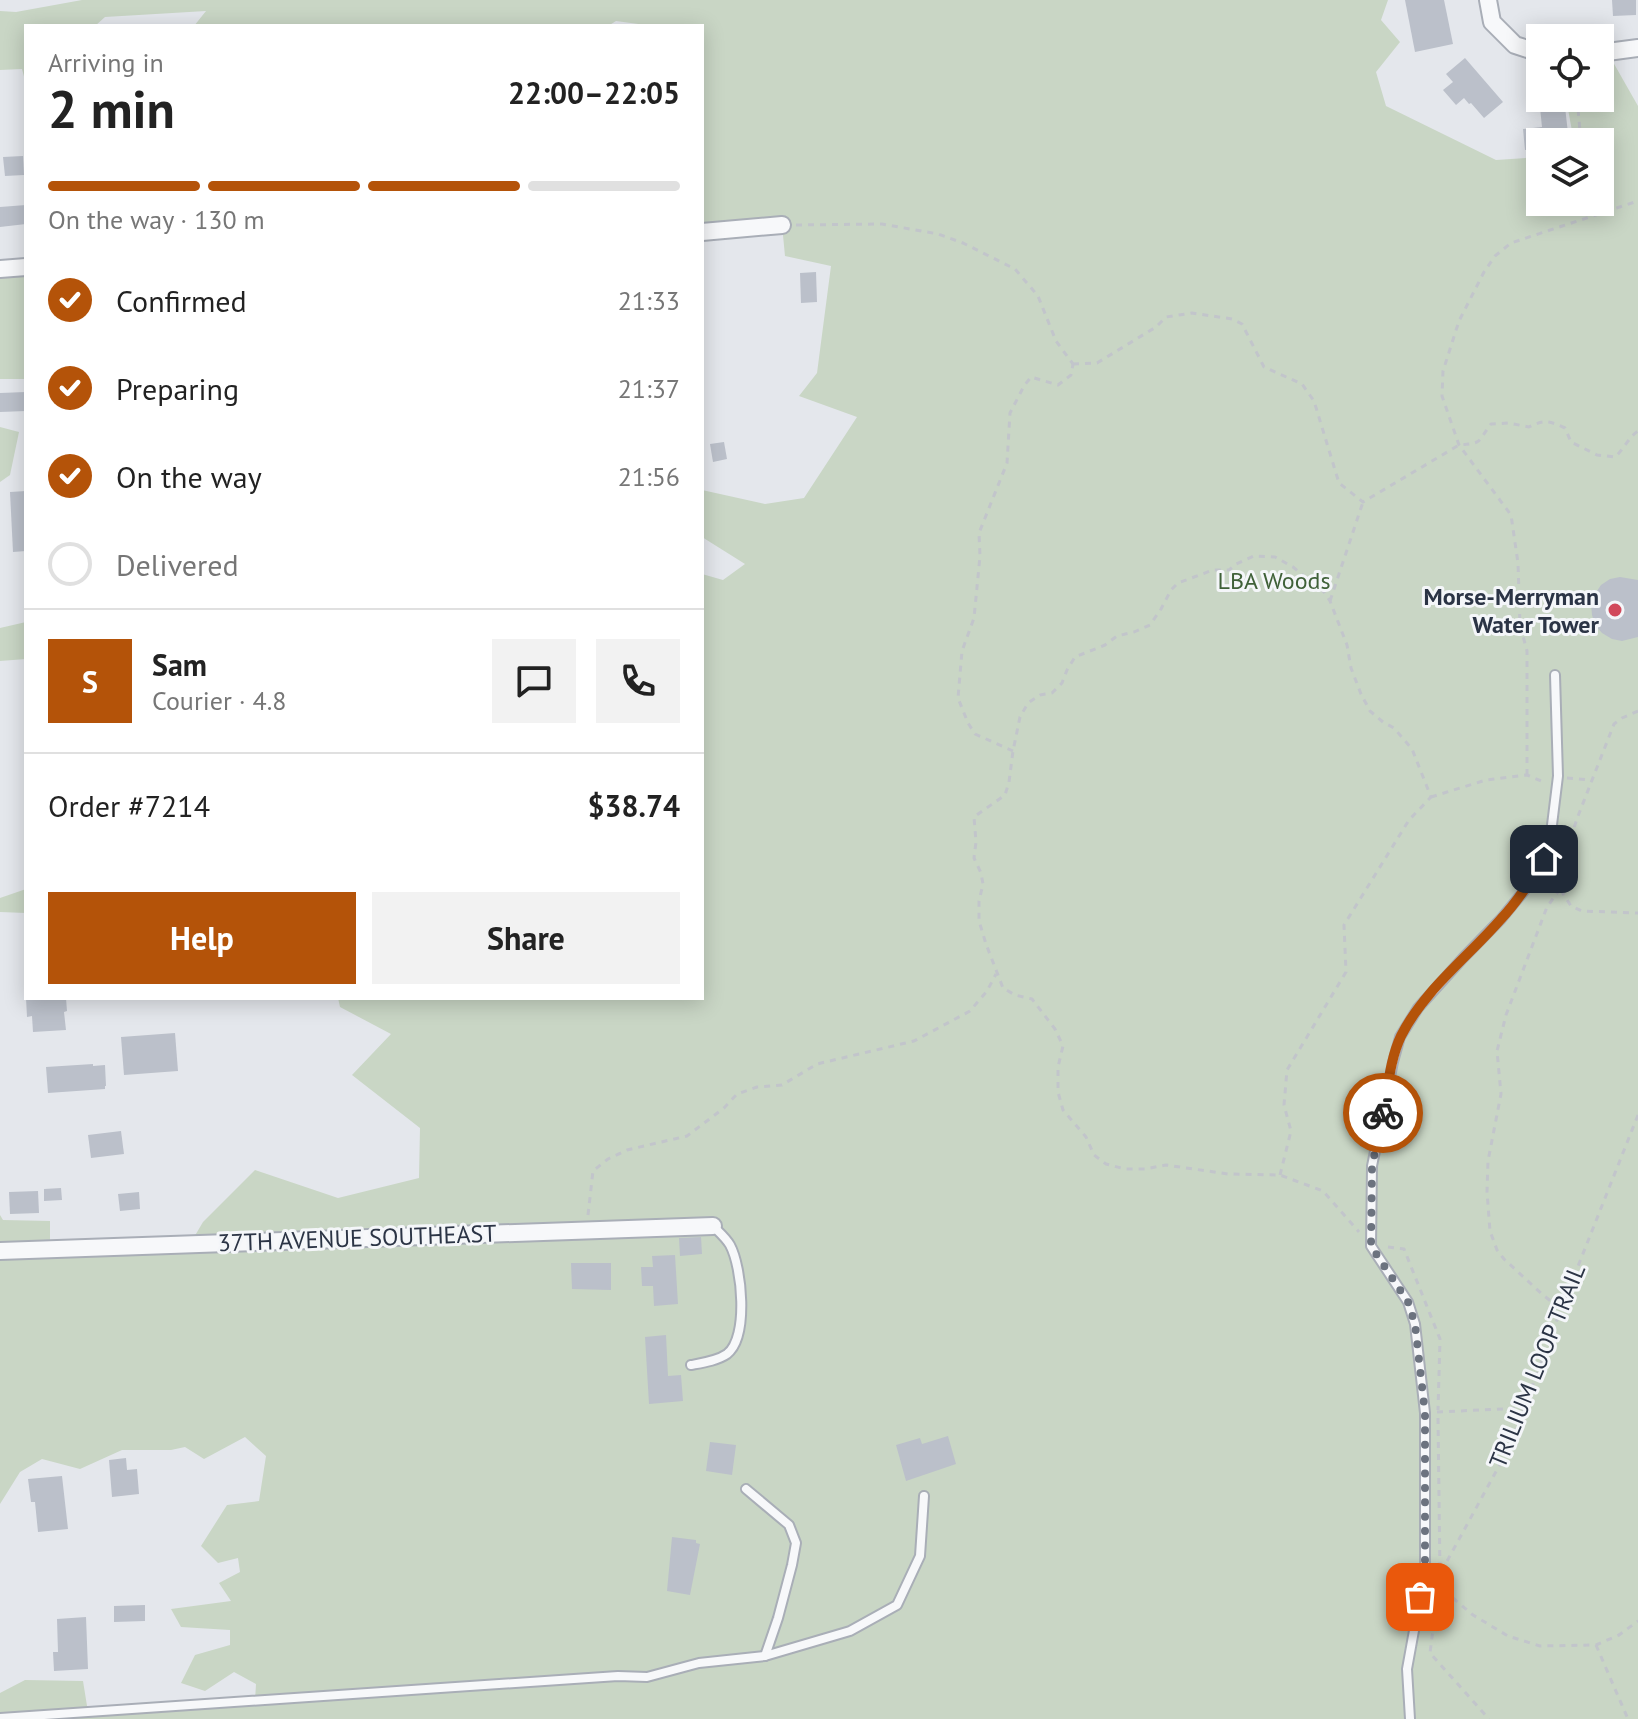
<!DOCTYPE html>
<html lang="en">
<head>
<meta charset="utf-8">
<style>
	body { margin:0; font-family:"PT Sans",sans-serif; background:#f2f2f2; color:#222; height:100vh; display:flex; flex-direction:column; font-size:30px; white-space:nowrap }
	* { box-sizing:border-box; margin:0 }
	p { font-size:26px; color:#767676 }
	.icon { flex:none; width:44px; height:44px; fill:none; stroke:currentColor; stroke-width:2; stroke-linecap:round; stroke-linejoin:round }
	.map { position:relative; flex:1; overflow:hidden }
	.panel { position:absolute; left:24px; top:24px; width:680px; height:976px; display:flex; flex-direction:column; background:#fff; border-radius:0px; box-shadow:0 4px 20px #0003 }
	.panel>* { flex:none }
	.buttons { position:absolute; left:1526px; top:24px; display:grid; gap:16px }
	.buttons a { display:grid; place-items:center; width:88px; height:88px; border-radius:0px; background:#fff; box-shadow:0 4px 20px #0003; font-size:40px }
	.pin { position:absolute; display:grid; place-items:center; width:68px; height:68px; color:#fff; margin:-34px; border-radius:16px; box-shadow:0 4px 12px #0006 }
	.courier { position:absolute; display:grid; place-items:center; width:80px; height:80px; margin:-40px; border:6px solid #b45309; border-radius:50%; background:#fff; color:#222; box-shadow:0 2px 10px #0007 }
	.headline em { font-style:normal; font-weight:700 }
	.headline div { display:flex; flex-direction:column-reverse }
	.headline { display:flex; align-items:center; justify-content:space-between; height:136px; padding:0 24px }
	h1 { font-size:52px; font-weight:700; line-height:60px }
	.bar { display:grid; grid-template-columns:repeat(4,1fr); gap:12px 8px; align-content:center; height:96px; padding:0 24px }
	.bar i { height:10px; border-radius:6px; background:#e0e0e0 }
	.bar .selected { background:#b45309 }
	.bar p { grid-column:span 4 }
	.line { display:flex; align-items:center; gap:20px; padding:0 24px; border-top:2px solid #e0e0e0 }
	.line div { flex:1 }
	.round { display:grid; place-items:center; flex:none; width:84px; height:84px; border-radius:0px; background:#f2f2f2 }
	ol { padding:0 24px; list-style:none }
	li { display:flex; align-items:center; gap:24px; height:88px }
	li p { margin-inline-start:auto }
	li .icon { padding:8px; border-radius:50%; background:#b45309; color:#fff; stroke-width:4 }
	li:last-child { color:#767676 }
	li i { width:44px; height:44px; border:4px solid #e0e0e0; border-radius:50% }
	.primary-button { display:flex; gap:16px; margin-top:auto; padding:16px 24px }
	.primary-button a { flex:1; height:92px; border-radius:0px; background:#b45309; color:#fff; font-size:32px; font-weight:700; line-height:92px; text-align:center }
	.primary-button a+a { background:#f2f2f2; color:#222 }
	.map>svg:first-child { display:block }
	.green { fill:#c9d6c5 }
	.building { fill:#bbc0ca }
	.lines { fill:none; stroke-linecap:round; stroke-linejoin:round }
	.service-casing { stroke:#a9aeb7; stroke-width:12 }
	.minor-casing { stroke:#a9aeb7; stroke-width:20 }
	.path { stroke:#c2c5cb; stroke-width:3; stroke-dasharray:6 6; stroke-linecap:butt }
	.service { stroke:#f7f8fa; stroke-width:8 }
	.minor { stroke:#f7f8fa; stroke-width:16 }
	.done { stroke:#6c737f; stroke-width:8; stroke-dasharray:0 14.4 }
	.route { stroke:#b45309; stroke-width:10 }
	.poi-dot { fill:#d1495b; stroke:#f4f6f9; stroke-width:3 }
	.labels { text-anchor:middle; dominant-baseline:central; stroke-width:6; stroke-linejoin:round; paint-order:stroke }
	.park-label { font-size:24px; fill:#3f6138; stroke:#f4f6f9 }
	.poi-label { font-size:24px; font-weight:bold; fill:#2b3445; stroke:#f4f6f9; text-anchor:end }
	.street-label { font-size:24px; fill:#2b3445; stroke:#f4f6f9 }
</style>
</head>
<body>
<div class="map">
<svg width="1638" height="1719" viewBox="0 0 1638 1719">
	<rect width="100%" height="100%" fill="#e4e7ec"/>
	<!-- green -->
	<g class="green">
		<polygon points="82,0 1388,0 1381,20 1400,42 1376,72 1386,106 1496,160 1540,157 1540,202 1600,202 1600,142 1574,142 1566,98 1600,98 1600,64 1613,62 1638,106 1638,1719 0,1719 0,1693 25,1680 83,1681 88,1712 255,1701 256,1684 234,1672 205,1691 181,1683 195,1655 230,1645 230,1630 181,1627 171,1609 231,1601 219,1583 240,1572 238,1558 218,1563 201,1546 227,1505 259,1501 266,1456 245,1437 204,1459 185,1447 171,1450 122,1450 80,1469 42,1459 20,1472 0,1504 0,1215 3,1220 50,1221 50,1249 190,1244 203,1222 255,1170 338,1198 419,1178 420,1128 352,1075 391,1034 340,1007 338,998 702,998 702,574 723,580 745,564 702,537 702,490 765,504 804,498 857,417 799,396 817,373 831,266 785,256 782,225 702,232 702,26 653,26 616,21 608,26 194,26 206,11 105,17 95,26 26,26 26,84 22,69 0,70 0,11 16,12"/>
		<polygon points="26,267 26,379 0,379 0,269"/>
		<polygon points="0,427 19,432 10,475 0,482"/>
		<polygon points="26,622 26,659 0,661 0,628"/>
		<polygon points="26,889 26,913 0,912 0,898"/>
	</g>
	<!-- building -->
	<g class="building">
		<polygon points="1405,0 1444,0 1453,44 1415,52"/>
		<polygon points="1612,0 1636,0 1636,15 1613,16"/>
		<polygon points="1465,58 1503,102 1484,118 1471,103 1469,104 1464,98 1456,105 1443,90 1453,82 1446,74"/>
		<polygon points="1539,98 1564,98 1569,142 1540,142 1540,149 1525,150 1523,129 1542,127"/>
		<polygon points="23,156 24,175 5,176 3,157"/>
		<polygon points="26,205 26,224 0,227 0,207"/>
		<polygon points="816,272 817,302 801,303 800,273"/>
		<polygon points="26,392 26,411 0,412 0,393"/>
		<polygon points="724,442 727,459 713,462 710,444"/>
		<polygon points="26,491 26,551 13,552 10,492"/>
		<polygon points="1620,577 1638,580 1638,637 1622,641 1612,639 1602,633 1595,625 1592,615 1591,604 1595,594 1601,585 1610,579"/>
		<polygon points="26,998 66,998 67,1011 64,1012 66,1030 33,1032 32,1016 27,1017"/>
		<polygon points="175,1033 178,1071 124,1075 121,1037"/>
		<polygon points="93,1064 93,1066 105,1065 106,1086 105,1086 105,1089 48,1093 46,1067"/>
		<polygon points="121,1131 124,1154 91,1158 88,1135"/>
		<polygon points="61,1188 62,1200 44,1201 44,1189"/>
		<polygon points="38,1191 39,1213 10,1214 9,1192"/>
		<polygon points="139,1192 140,1209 120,1211 118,1194"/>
		<polygon points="701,1237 702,1254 680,1256 679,1238"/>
		<polygon points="675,1255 678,1304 654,1306 653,1286 642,1286 641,1267 653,1267 652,1256"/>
		<polygon points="571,1263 611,1263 611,1290 572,1289"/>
		<polygon points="666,1335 668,1376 681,1375 683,1401 649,1404 645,1337"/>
		<polygon points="948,1436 956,1464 906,1481 896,1445 920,1438 922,1444"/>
		<polygon points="710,1442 736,1445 732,1475 706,1471"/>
		<polygon points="126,1458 127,1470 137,1469 139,1494 112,1497 109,1460"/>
		<polygon points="62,1476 68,1529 38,1532 35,1502 31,1502 28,1479"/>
		<polygon points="672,1537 696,1540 696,1543 700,1544 690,1595 667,1591"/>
		<polygon points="145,1605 145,1621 114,1622 114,1606"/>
		<polygon points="86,1617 88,1669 54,1671 53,1652 58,1652 57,1619"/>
	</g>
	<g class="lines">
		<!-- service casing -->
		<g class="service-casing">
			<g id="service">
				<path d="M691,1365C702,1363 717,1361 727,1354C749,1337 742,1267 730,1245C726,1238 719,1232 713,1226"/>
				<polyline points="746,1489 789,1525 796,1543 792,1565 778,1618 765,1656"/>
				<polyline points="0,1718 618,1676 647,1677 699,1663 765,1656 850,1631 897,1605 920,1556 924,1496"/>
				<polyline points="1410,1719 1407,1669 1425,1570 1425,1413 1415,1324 1408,1302 1371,1246 1372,1166 1393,1062 1400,1037 1418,1008 1463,958 1501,919 1524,891 1544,859 1551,833 1558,776 1555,675"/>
			</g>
		</g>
		<!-- minor casing -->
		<g class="minor-casing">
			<g id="minor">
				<polyline points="1488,0 1492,22 1515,45 1540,53"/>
				<polyline points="1600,53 1638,48"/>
				<polyline points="702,232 782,225"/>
				<polyline points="0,269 26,267"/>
				<polyline points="0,1251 713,1226"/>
			</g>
		</g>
		<!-- path -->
		<g class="path">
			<polyline points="1577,98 1580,131 1584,142"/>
			<polyline points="1600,189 1607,212"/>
			<polyline points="796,225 882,224 938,234 963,243 1015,269 1038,296 1056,341 1073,364"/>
			<path d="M1073,364L1097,363L1156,327L1166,317L1192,313L1232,319L1242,324L1264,367L1302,384L1314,401L1339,483L1363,502L1459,445C1484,443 1477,442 1491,424L1509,423L1529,427C1545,419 1549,421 1565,428L1571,442L1597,455L1615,457C1624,449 1628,438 1638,431"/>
			<polyline points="1330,601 1363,502"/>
			<polyline points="1638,711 1622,718 1614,724 1578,816 1558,875 1560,889 1571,906 1582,911 1638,913"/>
			<polyline points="1013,751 975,734 968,723 958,698 962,651 974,618 980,556 979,533 1007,463 1010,413 1024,386 1031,377 1058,385 1071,375 1073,364"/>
			<polyline points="1527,775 1527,651 1520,625 1518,563 1511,515 1459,445 1442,396 1443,371 1459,321 1484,272 1495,256 1511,243 1638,201"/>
			<polyline points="1567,778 1591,780"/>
			<polyline points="1431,797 1486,780 1527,775 1546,783"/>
			<polyline points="1560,889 1547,907 1506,1015 1497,1051 1501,1094 1488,1161 1487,1192 1490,1231 1497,1250 1504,1259 1543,1295 1561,1309"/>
			<polyline points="1638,1115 1561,1309 1510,1446 1440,1574 1454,1599 1473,1615 1508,1636 1540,1646 1596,1645 1619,1635 1638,1621"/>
			<polyline points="1280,1175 1291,1131 1284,1105 1287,1070 1346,972 1344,925 1409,820 1431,797 1412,749 1394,728 1383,722 1370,711 1361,694 1351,668 1347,645 1330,601 1324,592 1293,567 1275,557 1254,556 1236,564 1229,570 1213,570 1178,583 1171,590 1161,609 1150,625 1134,632 1117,636 1105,645 1075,657 1067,670 1062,683 1052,693 1040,695 1028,703 1020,717 1013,751 1009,782 1005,795 974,817 976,842 974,858 981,873 983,884 979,901 979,921 986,944 1003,988 1015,995 1032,999 1055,1029 1063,1046 1058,1067 1058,1092 1063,1110 1086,1137 1094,1155 1106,1164 1125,1169 1145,1169 1166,1165 1228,1174 1280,1175 1323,1191 1359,1232"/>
			<polyline points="588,1215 593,1171 608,1159 627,1150 687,1136 724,1108 737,1094 757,1087 782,1085 817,1064 914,1041 970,1011 987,991 996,974"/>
			<polyline points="1388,1247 1404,1249 1440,1339 1438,1410"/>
			<polyline points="1437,1412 1524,1408"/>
			<polyline points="1438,1418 1440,1574 1430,1653 1489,1719"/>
			<polyline points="1596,1645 1628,1719"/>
		</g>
		<!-- service -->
		<use href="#service" class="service"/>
		<!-- minor -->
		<use href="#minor" class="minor"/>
	</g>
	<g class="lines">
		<!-- done -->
		<polyline class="done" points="1383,1113 1372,1166 1371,1246 1408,1302 1415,1324 1425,1413 1425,1570 1420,1597"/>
		<!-- route -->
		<path class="route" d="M1383,1113C1388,1088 1390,1059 1401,1036C1424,990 1468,957 1501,919C1518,901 1531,880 1544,859"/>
	</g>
	<!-- markers -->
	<circle class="poi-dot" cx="1615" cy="610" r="8"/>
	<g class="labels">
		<!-- park labels -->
		<g class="park-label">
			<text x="1274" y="580">LBA Woods</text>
		</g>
		<!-- poi labels -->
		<g class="poi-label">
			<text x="1599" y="596">Morse-Merryman<tspan x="1599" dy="28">Water Tower</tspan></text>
		</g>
		<!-- street labels -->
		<g class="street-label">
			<text transform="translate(357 1238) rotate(-2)">37TH AVENUE SOUTHEAST</text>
			<text transform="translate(1537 1366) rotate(-68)">TRILIUM LOOP TRAIL</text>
		</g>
	</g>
</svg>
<div class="buttons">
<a><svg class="icon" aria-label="locate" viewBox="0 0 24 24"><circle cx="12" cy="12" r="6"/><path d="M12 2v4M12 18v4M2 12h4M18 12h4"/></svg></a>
<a><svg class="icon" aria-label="layers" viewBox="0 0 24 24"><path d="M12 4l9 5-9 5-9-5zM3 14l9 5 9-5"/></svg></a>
</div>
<div class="pin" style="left:1420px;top:1597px;background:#ea580c"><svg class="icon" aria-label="bag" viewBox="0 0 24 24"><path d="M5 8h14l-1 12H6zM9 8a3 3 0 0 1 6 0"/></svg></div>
<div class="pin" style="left:1544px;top:859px;background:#1f2937"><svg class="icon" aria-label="home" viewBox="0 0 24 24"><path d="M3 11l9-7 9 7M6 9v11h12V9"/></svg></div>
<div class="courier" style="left:1383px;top:1113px"><svg class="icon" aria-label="bike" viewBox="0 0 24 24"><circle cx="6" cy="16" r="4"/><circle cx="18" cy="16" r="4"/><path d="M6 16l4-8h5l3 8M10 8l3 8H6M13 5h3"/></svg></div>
<section class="panel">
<div class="headline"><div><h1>2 min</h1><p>Arriving in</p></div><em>22:00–22:05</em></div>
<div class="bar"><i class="selected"></i><i class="selected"></i><i class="selected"></i><i></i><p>On the way · 130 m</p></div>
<ol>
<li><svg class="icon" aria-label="check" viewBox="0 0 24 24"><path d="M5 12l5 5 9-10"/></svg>Confirmed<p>21:33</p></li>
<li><svg class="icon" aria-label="check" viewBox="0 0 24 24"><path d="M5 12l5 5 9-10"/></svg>Preparing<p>21:37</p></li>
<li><svg class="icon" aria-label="check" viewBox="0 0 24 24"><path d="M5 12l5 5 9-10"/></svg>On the way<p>21:56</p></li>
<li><i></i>Delivered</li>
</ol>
<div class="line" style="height:144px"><b class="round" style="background:#b45309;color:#fff">S</b><div><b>Sam</b><p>Courier · 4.8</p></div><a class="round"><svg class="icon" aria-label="chat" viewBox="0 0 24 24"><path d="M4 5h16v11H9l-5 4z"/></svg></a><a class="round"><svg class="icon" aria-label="phone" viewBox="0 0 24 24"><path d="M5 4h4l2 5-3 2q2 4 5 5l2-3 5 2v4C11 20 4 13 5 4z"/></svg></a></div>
<div class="line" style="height:104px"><div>Order #7214</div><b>$38.74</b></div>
<div class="primary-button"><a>Help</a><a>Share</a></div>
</section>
</div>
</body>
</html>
